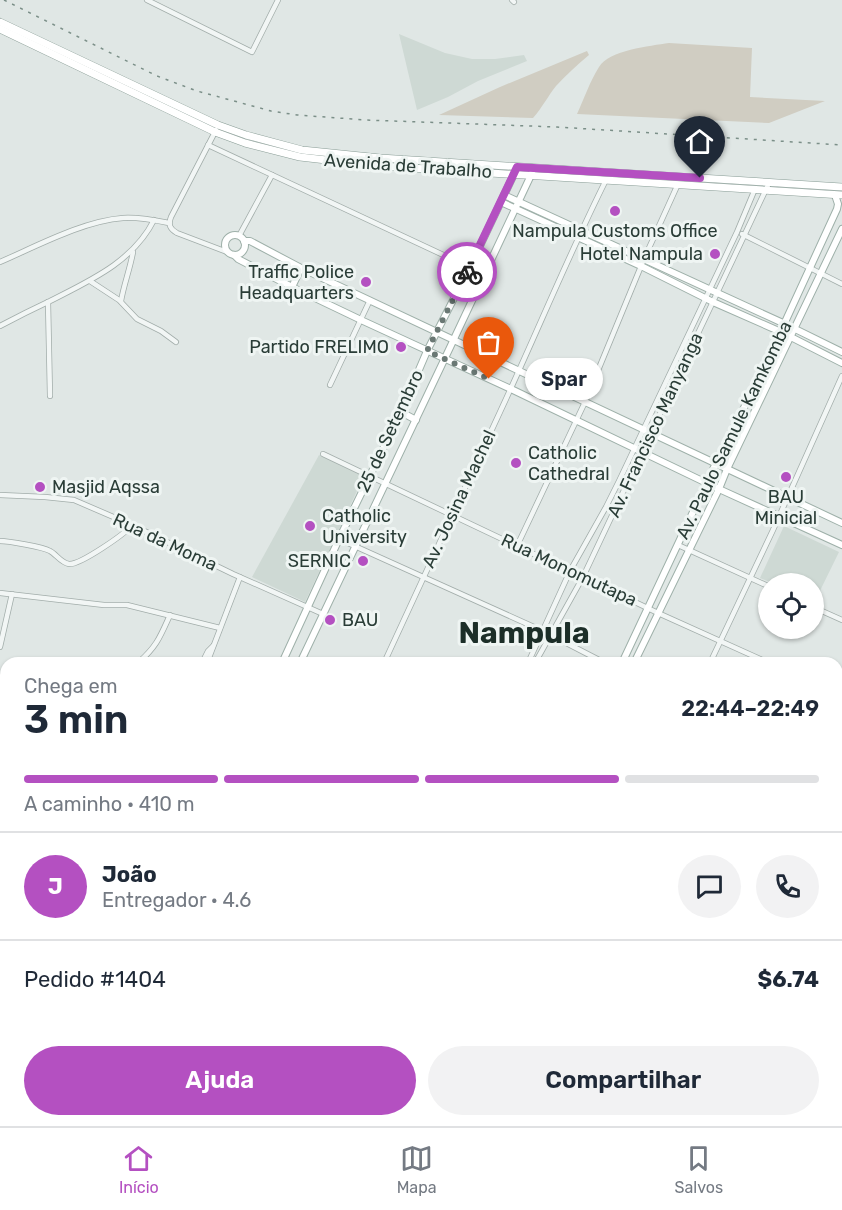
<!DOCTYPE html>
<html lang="pt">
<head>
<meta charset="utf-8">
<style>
	body { margin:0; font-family:Rubik,sans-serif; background:#f2f2f3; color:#1f2937; height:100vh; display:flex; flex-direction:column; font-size:22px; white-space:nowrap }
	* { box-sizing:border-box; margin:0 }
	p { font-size:20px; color:#747a83 }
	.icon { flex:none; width:33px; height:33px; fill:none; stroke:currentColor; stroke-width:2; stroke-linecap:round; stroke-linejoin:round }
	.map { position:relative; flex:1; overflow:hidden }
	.side { position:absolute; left:0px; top:657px; width:843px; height:470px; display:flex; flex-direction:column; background:#fff; border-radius:18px 18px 0 0; box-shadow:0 2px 4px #0004 }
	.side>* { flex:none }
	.controls { position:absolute; left:758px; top:573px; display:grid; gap:12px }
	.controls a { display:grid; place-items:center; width:66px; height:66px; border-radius:50%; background:#fff; box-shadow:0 2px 4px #0004; font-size:30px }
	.pin { position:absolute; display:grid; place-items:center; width:51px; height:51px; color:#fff; margin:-62px -26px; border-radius:50% 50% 50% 0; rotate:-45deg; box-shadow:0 0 6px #0007 }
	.pin .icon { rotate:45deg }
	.courier { position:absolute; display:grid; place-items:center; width:60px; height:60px; margin:-30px; border:4px solid #b450c1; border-radius:50%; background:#fff; color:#222; box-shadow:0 2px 8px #0007 }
	.bubble { position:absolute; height:42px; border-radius:21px; background:#fff; box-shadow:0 2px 4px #0004; font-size:20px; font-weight:600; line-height:42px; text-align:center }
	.head em { font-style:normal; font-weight:600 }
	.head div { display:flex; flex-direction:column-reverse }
	.head { display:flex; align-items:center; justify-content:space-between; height:102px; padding:0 24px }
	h1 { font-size:39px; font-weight:600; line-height:45px }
	.bar { display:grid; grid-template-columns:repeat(4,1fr); gap:9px 6px; align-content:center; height:72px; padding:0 24px }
	.bar i { height:8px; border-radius:4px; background:#e0e1e3 }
	.bar .on { background:#b450c1 }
	.bar p { grid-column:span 4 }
	.line { display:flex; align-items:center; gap:15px; padding:0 24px; border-top:2px solid #e0e1e3 }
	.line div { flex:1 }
	.round { display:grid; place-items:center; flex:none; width:63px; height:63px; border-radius:32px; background:#f2f2f3 }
	.cta { display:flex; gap:12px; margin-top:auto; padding:12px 24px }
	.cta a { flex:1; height:69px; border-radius:36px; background:#b450c1; color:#fff; font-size:24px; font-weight:600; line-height:69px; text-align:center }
	.cta a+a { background:#f2f2f3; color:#1f2937 }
	.menu { display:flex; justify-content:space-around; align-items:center; height:84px; border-top:2px solid #e0e1e3; background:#fff; font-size:16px; color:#747a83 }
	.menu a { display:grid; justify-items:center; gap:3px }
	.menu .on { color:#b450c1 }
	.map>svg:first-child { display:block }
	.built { fill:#ced9d4 }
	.green { fill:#d0cdc2 }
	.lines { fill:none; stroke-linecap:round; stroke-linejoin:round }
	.minor-casing { stroke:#a2adaa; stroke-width:6 }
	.major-casing { stroke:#9eb0a9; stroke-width:8 }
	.highway-casing { stroke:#889c95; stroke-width:8 }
	.minor { stroke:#f2f6f5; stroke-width:4.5 }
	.major { stroke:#fff; stroke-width:6 }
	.highway { stroke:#fff; stroke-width:7 }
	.rail { stroke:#7b8f88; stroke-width:1.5; stroke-dasharray:3 6; stroke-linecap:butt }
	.done { stroke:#6a7874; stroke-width:6; stroke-dasharray:0 10.8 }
	.route { stroke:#b450c1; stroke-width:8 }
	.poi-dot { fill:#b450c1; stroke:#eff5f3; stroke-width:2 }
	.labels { text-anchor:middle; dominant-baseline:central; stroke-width:6; stroke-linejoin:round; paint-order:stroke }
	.street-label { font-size:18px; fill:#2a3d37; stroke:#eff5f3 }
	.poi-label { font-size:18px; fill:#2a3d37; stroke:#eff5f3; text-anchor:end }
	.town-label { font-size:30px; font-weight:bold; fill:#1c2e28; stroke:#eff5f3 }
</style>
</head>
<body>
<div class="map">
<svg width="842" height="1126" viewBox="0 0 842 1126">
	<rect width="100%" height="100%" fill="#e0e7e5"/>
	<!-- built -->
	<g class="built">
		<polygon points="399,34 445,53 472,59 495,59 524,55 527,61 478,81 448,97 417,110"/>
		<polygon points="319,455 364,476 305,602 252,577"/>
		<polygon points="784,526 839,552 814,603 813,603 813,584 772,583 760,578"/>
	</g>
	<!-- green -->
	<g class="green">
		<path d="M669,43L752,48L750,97L825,101L769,123L577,114C584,99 590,81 599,67C609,50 650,46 669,43Z"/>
		<path d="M587,51L589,55C577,65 566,75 556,86C548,96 542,108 533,118L439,115L500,87Z"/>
	</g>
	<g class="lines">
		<!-- minor casing -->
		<g class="minor-casing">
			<g id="minor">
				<polyline points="147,0 252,52 278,0"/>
				<polyline points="512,0 514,2"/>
				<path d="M216,130L171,217C168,225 170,229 177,233L227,252"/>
				<polyline points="208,145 484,274"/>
				<polyline points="742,234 842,284"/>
				<polyline points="239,236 272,175"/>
				<path d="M0,262C37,246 83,221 123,218C138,217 154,220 169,223"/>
				<polyline points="90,281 119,300 137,319 161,331 176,342"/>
				<path d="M121,301C124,284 130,269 133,252"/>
				<polyline points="48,302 50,396"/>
				<path d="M0,326C17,317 33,309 50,301C89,281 133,262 154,220"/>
				<polyline points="330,385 370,300"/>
				<polyline points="323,454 658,613 769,663"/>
				<polyline points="0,495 45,497 74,500 132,525 233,574 323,614"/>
				<polyline points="339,539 543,631 605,663"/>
				<path d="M0,541C8,541 43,547 50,551C56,554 61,563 69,564C80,565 125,534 132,525"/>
				<polyline points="678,545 768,586"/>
				<polyline points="517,546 585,402 644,259 678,184"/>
				<polyline points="0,593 104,605 127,605 220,628"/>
				<polyline points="813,607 842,620"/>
				<polyline points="0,647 12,594"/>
				<path d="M139,662C157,646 160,637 170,615"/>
				<polyline points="202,663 208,651 213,646"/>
				<polyline points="207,663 240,577"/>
				<path d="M384,663C422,579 462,496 500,412C536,335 568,256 606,180"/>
				<polyline points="528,663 570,571 606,507 619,481 737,232 755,189"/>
				<polyline points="535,663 583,577 769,183"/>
				<polyline points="710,663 773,530 842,376"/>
				<polyline points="837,695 842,698"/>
				<polyline points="837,717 842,715"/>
				<polyline points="0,803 6,803"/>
				<polyline points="0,865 6,868"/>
				<polyline points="837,881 842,892"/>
				<polyline points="837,898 842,896"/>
				<polyline points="0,899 6,897"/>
				<polyline points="0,969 6,967"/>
				<polyline points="837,982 842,983"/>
				<polyline points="837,1009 842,1000"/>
				<polyline points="0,1054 6,1052"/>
				<polyline points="837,1074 842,1074"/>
				<polyline points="296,1120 298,1126"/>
				<polyline points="337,1120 339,1126"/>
				<polyline points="425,1120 425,1126"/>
				<polyline points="649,1120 654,1126"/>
				<polyline points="715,1120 723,1126"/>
				<polyline points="311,1126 332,1120"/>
				<polyline points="675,1126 682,1120"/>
			</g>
		</g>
		<!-- major casing -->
		<g class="major-casing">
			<g id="major">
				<polyline points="504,195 785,324 842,352"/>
				<polyline points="501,202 641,266 713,302 781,332 842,363"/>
				<circle cx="235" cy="245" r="10"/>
				<polyline points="244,241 250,241 301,268 842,523"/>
				<polyline points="234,255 238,259 292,287 361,320 511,389 719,489 842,545"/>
				<polyline points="292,287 301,268"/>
				<polyline points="401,412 416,420"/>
				<polyline points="282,663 339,539 401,412 427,351 470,267 516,170"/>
				<path d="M300,663C377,499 456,337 532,173"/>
				<polyline points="622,663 716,463 763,370 837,209 838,204 835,195"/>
				<polyline points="634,663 719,489 727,469 842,229"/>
				<polyline points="126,1120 129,1126"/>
				<polyline points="176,1120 178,1126"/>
			</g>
		</g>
		<!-- highway casing -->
		<g class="highway-casing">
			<g id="highway">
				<polyline points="0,22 218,125 246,135 302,150 380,158 842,187"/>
				<polyline points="0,29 215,132 245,143 300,157 379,166 842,195"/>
			</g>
		</g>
		<!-- minor -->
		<use href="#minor" class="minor"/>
		<!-- major -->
		<use href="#major" class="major"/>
		<!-- highway -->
		<use href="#highway" class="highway"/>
		<!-- rail -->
		<polyline class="rail" points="4,0 157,76 197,91 271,111 297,115 366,120 557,127 842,145"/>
	</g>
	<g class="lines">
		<!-- done -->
		<polyline class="done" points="467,272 427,351 489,379"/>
		<!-- route -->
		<polyline class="route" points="467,272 517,167 700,178"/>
	</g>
	<!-- markers -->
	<g class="poi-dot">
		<circle cx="615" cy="211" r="6"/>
		<circle cx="715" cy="254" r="6"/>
		<circle cx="366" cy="282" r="6"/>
		<circle cx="401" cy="347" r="6"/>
		<circle cx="516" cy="463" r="6"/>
		<circle cx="786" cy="477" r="6"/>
		<circle cx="40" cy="487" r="6"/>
		<circle cx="310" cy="526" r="6"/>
		<circle cx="363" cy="561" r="6"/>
		<circle cx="330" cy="620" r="6"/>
	</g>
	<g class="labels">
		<!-- street labels -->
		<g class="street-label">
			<text transform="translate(408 166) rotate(4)">Avenida de Trabalho</text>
			<text transform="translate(655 425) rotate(-65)">Av. Francisco Manyanga</text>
			<text transform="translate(734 430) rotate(-64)">Av. Paulo Samule Kamkomba</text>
			<text transform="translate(390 431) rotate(-65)">25 de Setembro</text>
			<text transform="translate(459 499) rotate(-65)">Av. Josina Machel</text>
			<text transform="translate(165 542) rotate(25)">Rua da Moma</text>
			<text transform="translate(569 570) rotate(25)">Rua Monomutapa</text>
		</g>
		<!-- poi labels -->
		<g class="poi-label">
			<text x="615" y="231" text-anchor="middle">Nampula Customs Office</text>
			<text x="703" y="254">Hotel Nampula</text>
			<text x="354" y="272">Traffic Police<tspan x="354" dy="21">Headquarters</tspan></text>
			<text x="389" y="347">Partido FRELIMO</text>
			<text x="528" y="453" text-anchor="start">Catholic<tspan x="528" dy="21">Cathedral</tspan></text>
			<text x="52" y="487" text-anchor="start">Masjid Aqssa</text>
			<text x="786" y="497" text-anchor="middle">BAU<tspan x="786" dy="21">Minicial</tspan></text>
			<text x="322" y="516" text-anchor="start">Catholic<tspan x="322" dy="21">University</tspan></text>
			<text x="351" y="561">SERNIC</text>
			<text x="342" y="620" text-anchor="start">BAU</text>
		</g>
		<!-- town labels -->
		<g class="town-label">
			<text x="524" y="633">Nampula</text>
		</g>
	</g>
</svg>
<div class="controls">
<a><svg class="icon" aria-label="locate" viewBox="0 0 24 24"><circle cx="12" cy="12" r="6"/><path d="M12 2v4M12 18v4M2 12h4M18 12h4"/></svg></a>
</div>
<div class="pin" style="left:489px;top:379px;background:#ea580c"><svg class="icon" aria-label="bag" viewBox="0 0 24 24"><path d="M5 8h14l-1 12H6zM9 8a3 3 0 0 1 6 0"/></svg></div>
<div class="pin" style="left:700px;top:178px;background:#1f2937"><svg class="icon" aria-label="home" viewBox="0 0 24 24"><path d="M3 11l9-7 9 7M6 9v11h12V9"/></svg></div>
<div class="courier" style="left:467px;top:272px"><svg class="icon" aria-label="bike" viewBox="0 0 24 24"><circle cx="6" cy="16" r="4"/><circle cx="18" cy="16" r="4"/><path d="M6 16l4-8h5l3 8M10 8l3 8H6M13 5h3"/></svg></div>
<div class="bubble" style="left:525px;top:358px;width:78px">Spar</div>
<section class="side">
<div class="head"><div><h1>3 min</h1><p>Chega em</p></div><em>22:44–22:49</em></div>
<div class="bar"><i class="on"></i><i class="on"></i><i class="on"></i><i></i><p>A caminho · 410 m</p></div>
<div class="line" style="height:108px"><b class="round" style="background:#b450c1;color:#fff">J</b><div><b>João</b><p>Entregador · 4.6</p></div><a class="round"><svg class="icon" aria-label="chat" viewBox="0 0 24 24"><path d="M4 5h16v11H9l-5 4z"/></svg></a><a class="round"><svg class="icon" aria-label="phone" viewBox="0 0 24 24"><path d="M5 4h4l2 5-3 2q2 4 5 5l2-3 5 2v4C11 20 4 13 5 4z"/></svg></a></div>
<div class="line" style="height:78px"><div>Pedido #1404</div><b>$6.74</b></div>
<div class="cta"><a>Ajuda</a><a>Compartilhar</a></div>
</section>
</div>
<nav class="menu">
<a class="on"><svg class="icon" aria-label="home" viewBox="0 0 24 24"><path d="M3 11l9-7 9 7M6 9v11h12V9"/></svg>Início</a>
<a><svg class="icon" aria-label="map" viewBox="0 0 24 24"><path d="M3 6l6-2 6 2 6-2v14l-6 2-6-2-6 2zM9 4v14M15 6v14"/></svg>Mapa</a>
<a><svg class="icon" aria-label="saved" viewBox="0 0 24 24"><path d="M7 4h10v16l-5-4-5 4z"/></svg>Salvos</a>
</nav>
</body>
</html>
